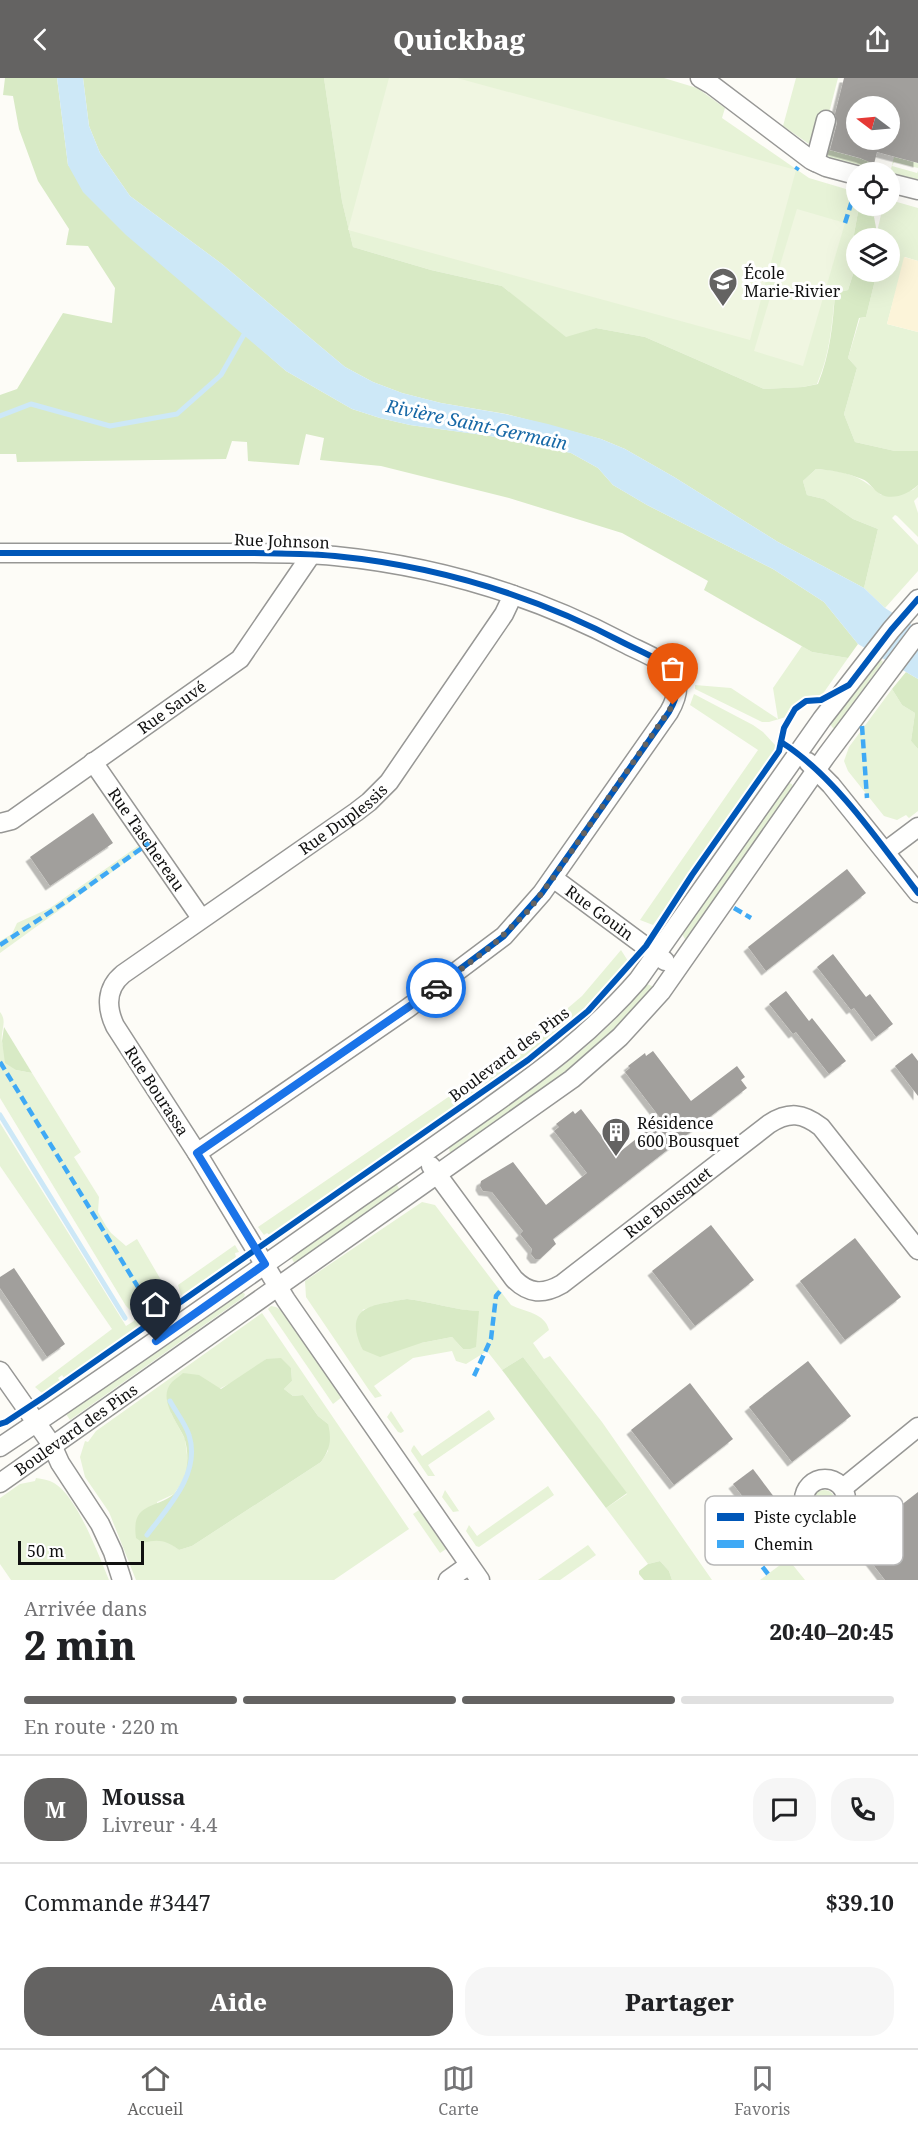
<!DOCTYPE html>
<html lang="fr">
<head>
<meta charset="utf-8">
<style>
	body { margin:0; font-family:"Noto Serif",serif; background:#f6f6f6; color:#202124; height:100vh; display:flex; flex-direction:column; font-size:22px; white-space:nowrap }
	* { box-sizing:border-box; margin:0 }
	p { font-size:20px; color:#757577 }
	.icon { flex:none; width:33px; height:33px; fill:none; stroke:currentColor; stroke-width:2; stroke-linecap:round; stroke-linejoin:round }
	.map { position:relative; height:1502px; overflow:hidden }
	.side { display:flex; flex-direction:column; background:#fff; flex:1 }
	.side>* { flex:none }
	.needle { width:39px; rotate:286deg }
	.fabs { position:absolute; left:846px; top:18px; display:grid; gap:12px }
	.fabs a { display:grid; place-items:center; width:54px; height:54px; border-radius:50%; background:#fff; box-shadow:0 6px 24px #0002; font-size:30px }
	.scale { position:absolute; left:18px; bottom:15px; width:126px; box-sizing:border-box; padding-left:6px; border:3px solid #111; border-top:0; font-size:16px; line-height:21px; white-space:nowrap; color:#111; -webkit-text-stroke:4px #fff; paint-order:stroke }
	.pin { position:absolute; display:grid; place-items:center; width:51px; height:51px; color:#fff; margin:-62px -26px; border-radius:50% 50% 50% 0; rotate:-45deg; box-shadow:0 0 6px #0007 }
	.pin .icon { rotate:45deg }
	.courier { position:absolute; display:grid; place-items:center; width:60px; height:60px; margin:-30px; border:4px solid #1a73e8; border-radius:50%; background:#fff; color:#222; box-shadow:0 2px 8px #0007 }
	.summary em { font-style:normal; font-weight:800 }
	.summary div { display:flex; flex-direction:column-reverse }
	.summary { display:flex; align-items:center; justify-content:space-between; height:102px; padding:0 24px }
	h1 { font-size:39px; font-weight:800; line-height:45px }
	.bar { display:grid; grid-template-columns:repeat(4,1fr); gap:9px 6px; align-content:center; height:72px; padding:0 24px }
	.bar i { height:8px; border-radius:4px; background:#e0e0e0 }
	.bar .active { background:#646362 }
	.bar p { grid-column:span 4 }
	.line { display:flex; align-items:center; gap:15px; padding:0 24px; border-top:2px solid #e0e0e0 }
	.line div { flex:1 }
	.round { display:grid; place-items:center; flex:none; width:63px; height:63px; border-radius:24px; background:#f6f6f6 }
	.action { display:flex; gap:12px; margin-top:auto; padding:12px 24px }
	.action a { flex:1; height:69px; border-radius:24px; background:#646362; color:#fff; font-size:24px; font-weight:800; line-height:69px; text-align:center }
	.action a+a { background:#f6f6f6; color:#202124 }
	header { display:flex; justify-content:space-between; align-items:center; height:78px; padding:0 24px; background:#646362; color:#fff; font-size:27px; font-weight:800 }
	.tab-bar { display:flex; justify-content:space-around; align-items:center; height:84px; border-top:2px solid #e0e0e0; background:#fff; font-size:16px; color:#757577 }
	.tab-bar a { display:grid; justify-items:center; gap:3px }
	.tab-bar .active { color:#646362 }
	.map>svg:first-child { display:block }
	.green { fill:#e7f3d7; fill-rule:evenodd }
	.forest { fill:#d8eac5 }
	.sand { fill:#fcf4d9 }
	.pitch { fill:#f0f6e1 }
	.water { fill:#cde8f7 }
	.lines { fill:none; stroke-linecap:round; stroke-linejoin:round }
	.stream { stroke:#cde8f7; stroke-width:5 }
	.building { fill:#a19f9c; fill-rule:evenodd; filter:url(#shadow) }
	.minor-casing { stroke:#979795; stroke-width:21 }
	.minor { stroke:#fffffe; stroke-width:18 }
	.quiet { stroke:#3fa9f5; stroke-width:4.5; stroke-dasharray:9 4.5; stroke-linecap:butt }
	.cycleway-casing { stroke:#fff; stroke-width:10 }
	.cycleway { stroke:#0057b8; stroke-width:6 }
	.done { stroke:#646362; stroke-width:6; stroke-dasharray:0 10.8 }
	.route { stroke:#1a73e8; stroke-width:8 }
	.labels { text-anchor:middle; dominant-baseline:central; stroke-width:6; stroke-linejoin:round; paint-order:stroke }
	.poi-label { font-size:16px; fill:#111; stroke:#fff; text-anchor:start }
	.street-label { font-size:16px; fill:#111; stroke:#fff }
	.water-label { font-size:18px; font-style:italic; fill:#1768a6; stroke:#fff }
	.key { fill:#fff; stroke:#b8b8b8; stroke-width:1.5 }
	.key-label { font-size:16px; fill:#111 }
</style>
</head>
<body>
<header><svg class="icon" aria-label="back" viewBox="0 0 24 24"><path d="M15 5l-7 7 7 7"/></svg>Quickbag<svg class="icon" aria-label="share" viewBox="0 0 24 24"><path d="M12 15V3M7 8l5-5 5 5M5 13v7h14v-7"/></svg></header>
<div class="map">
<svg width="918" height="1502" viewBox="0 0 918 1502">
	<defs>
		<filter id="shadow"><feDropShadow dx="-4.5" dy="4.5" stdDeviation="0" flood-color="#0004"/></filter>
	</defs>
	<rect width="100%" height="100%" fill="#fdfcf7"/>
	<!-- green -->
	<g class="green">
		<path d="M324,0H664L697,10L725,30L722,40L809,100L856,114V128H876L874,139L858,134L853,162L856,187L848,212L835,215C832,247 830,276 817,306L803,309L764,311L645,259L596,250L566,260L502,208L431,192L353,169L342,123Z"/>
		<polygon points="796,0 838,0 829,35 823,33 814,65 812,68 783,48"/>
		<polygon points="826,71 883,87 882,93 825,78"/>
		<polygon points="894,79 918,85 918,90 894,84 892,88 917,95 918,93 918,102 890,95"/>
		<polygon points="890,122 918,130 918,183 905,179 887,246 918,254 918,373 895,373 855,364 844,336 857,290 848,280 860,240 866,239 877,194 890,194 890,160 878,160 877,154 883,128 890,128"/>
		<path d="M816,391C845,393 860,397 881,417L913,412L918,407V419L914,423L918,435V459L897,438L895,437L892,440L918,467V493L885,530L864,510L878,451L853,441L824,421L807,417L803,403Z"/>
		<polygon points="802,568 812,574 848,580 822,617 808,618 802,620 786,639 769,644 762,644 695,611 695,607 731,610 778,641 773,610"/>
		<polygon points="878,579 883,584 835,650 833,650 830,646"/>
		<polygon points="892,611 902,627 915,635 911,663 918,671 918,733 909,740 906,737 897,742 884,738 848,693 844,683 849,669"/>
		<polygon points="694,616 753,647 763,654 776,668 776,672 653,847 640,842 758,672 690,627"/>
		<polygon points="789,705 792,706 793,710 688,861 685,861 682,856"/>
		<polygon points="138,768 141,773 0,875 0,863 12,856 17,845 50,830"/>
		<polygon points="621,872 628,883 577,938 544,967 271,1158 267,1155 264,1157 258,1149 501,983 541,953 582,918"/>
		<path d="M647,906L652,908L653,911L619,949L579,986L453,1075H450L449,1070L451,1068C520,1019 594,973 647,906Z"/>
		<path d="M0,934C8,944 0,953 2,964C4,973 12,983 16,992L32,995L81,1074L74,1079L99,1119L98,1134L106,1148L111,1155L126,1168L137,1161L168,1214L163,1216V1219L168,1221L171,1218L178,1219L181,1217L178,1207L235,1167L239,1174L235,1175L236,1179L65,1301L62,1297L58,1300L61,1304L43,1316L35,1309L112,1251L0,1088V1045L126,1248L134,1243L135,1237L126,1228L0,1020Z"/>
		<polygon points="395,1107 397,1107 400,1112 295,1185 293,1183 291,1178"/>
		<path d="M422,1124L435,1127L511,1227C525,1234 545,1235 549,1252L533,1265L544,1281L550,1278L602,1344L712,1502H672L669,1493L660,1483L648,1486L606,1430L627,1416L523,1279L502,1292L487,1273L466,1286L456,1283L452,1273L413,1280L374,1308L382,1318L375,1320L369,1312L306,1219L305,1203ZM407,1221C432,1224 454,1232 478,1233L463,1271L452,1259L421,1265L362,1232L384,1225Z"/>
		<polygon points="240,1213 245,1216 244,1219 70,1342 66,1336"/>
		<polygon points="271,1228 276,1229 283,1233 342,1319 333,1326 268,1231"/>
		<path d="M262,1235L409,1451L334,1502H136L109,1434L85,1399L80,1379L85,1363L88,1364L96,1353ZM266,1281L291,1290L292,1303L284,1311L293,1318L303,1317L318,1338L328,1346V1373L321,1384L192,1468L179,1472L170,1465L157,1461V1424L174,1416L185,1400L188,1385L185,1361L171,1335L241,1300Z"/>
		<polygon points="489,1332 495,1341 428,1387 435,1398 428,1398 411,1373 412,1370 414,1367 422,1378"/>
		<polygon points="391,1333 404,1353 401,1355 398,1354 387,1339"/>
		<path d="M36,1400C42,1401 49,1402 54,1405C77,1418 99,1478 109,1502H11L0,1486V1420L20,1406L35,1403Z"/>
		<polygon points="548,1408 554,1417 479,1469 476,1468 466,1453 469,1447 477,1458"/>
		<circle cx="824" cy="1423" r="11"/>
		<polygon points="445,1412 459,1433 460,1433 453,1434 442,1419"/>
		<polygon points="419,1432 446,1471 440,1475 413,1436"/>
		<polygon points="588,1467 596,1477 560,1502 538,1502"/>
		<polygon points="788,1481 805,1502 760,1502"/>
	</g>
	<!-- forest -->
	<g class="forest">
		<polygon points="5,0 57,0 68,87 253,264 286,293 352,331 380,340 410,347 490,358 571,375 598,390 613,407 647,427 773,491 824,524 858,566 848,580 812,574 704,512 708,503 622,455 509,420 381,388 320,382 324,360 306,356 299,387 248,383 247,364 232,363 226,381 17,384 16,376 0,376 0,317 17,311 63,235 112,245 115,210 88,168 66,167 69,151 38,103 19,51 13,18 3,17"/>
		<path d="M83,0H324L342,123L353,169L431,192L502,208L566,259L596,250L645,259L764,311L803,309L818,306C830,276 833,246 835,215L848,212L856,187L853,162L858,134L874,139L878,160H856V194H877L866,239L859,240L848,280L857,290L844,336L855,364L895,373H918V407C909,416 892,423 880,416C873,412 870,404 862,401C847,395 832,392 816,391L803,403L807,417L824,421L853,441L878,451L864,510L778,464L674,399L625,371L601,361L506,336L441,325L402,315L373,304L345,289L222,186L130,118L100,75L89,48Z"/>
		<polygon points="906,594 918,601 918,671 911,663 915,635 902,627 892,611"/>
		<polygon points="4,949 32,995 16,992 5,985 2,963"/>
		<path d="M407,1221C432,1224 454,1232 479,1233L476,1269L470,1271H463L452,1259L421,1265L380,1279L363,1272C342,1228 372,1227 407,1221Z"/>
		<polygon points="523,1279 627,1415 606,1430 502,1292"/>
		<path d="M281,1280L291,1290L292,1303L284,1311L293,1318L303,1317L318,1338L328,1346C332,1362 330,1371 321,1384L192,1468L179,1472C166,1462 158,1461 143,1465L136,1460C131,1424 154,1432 174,1416C182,1409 186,1397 187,1387C188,1379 187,1367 184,1359C177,1344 157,1320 172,1304C175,1301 180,1298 183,1295L199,1297L221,1311L266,1281Z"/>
		<polygon points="660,1483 669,1493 672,1502 644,1502 639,1496 639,1493 648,1486"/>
	</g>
	<!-- sand -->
	<polygon class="sand" points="904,179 918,183 918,254 887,246"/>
	<!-- pitch -->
	<g class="pitch">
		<polygon points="389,0 457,0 796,92 750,262 348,152"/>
		<polygon points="797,131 845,145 803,288 754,273"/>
	</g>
	<!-- water -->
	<polygon class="water" points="57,0 83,0 89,48 100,75 130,118 222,186 345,289 373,304 402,315 441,325 505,336 548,346 601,361 625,371 674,399 778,464 864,510 885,530 918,551 918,601 858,566 824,524 773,491 647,427 613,407 598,390 571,375 490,358 410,347 380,340 352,331 286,293 126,157 83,114 68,87"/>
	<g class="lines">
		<!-- stream -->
		<g class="stream">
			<polyline points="0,338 31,326 110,348 177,336 221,297 246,253"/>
			<polyline points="0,1037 125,1240"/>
			<path d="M147,1457C169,1428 201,1395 189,1357C185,1345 176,1334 170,1323"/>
		</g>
	</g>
	<!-- building -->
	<g class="building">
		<path d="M844,0H918V85L877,74L874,86L860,80L830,72L837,45L835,36ZM856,28H890V62H856Z"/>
		<polygon points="93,735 113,765 50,808 30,779"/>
		<polygon points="847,791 866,815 766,893 748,869"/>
		<polygon points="833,876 866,919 870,916 893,946 876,959 854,930 851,932 817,889"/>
		<polygon points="786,913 809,943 812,940 846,983 829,996 796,954 793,956 769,926"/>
		<polygon points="653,973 691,1023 737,988 745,999 741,1002 747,1010 553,1161 556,1166 540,1181 535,1181 531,1176 532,1171 520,1156 523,1153 492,1114 483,1113 480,1108 481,1103 513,1084 546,1127 587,1095 554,1053 559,1049 556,1046 573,1033 575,1036 581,1031 616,1077 661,1041 625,994 630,990 628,988 645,975 646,978"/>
		<polygon points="912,975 918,983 918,1018 895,988"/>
		<polygon points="711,1147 754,1202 695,1248 652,1193"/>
		<polygon points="855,1160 901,1219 845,1262 800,1203"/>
		<polygon points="14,1190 65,1266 47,1279 0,1210 0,1199"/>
		<polygon points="808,1283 851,1338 792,1384 749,1329"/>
		<polygon points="690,1305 733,1361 674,1407 631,1352"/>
		<polygon points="753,1391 790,1440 771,1455 733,1406"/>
		<polygon points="918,1414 918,1502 885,1502 855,1463"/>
	</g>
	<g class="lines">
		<!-- minor casing -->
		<g class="minor-casing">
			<g id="minor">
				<polyline points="700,0 712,7 811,82 826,89 856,97"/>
				<polyline points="815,84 826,42"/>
				<polyline points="890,105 918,112"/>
				<path d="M0,475C65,475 130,475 195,475C242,475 289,474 335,478C436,488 535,518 624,565C657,582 694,591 669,634L542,815L504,858L408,930L197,1075"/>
				<path id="s1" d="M93,684L201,840"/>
				<polyline points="808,684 831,707 918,815"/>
				<path id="s2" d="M0,745L12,742L240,581L311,477"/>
				<polyline points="886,773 918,749"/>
				<path id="s3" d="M553,800L665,883"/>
				<path id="s4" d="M431,1088L514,1201C529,1216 543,1217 562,1206L769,1046C789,1033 803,1035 821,1049L918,1172"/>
				<polyline points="0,1293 52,1367 60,1385 100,1446 113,1474 122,1502"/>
				<path d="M0,1369C122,1288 241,1203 361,1119C402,1091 443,1062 484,1033C543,991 590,957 638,902L822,641L891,552L918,521"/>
				<circle cx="825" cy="1422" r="21"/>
				<path id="s5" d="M0,1405L572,1001L620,959L661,914L826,678L918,555"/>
				<polyline points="843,1410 918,1349"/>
				<polyline points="448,1502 469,1487"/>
				<path id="s6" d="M480,1502L286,1222L197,1075L115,948C106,929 106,910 123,896L356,734L369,724L389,704L504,536L513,517"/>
			</g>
		</g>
		<!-- minor -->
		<use href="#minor" class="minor"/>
		<!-- quiet -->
		<g class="quiet">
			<polyline points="796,92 798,89"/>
			<polyline points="845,145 856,110"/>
			<polyline points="862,648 867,720"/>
			<polyline points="734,830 751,840"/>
			<polyline points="0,867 70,821 149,765"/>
			<polyline points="0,984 160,1245"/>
			<polyline points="474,1298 491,1261 496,1218 501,1212"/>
			<polyline points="768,1496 761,1487 773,1477 774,1460"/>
		</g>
		<!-- cycleway casing -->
		<g class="cycleway-casing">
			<g id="cycleway">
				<path d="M0,475C65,475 130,475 195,475C242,475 289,474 335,478C436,488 535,518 624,565C657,582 694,591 669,634L542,815L504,858L408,930L197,1075"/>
				<path d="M781,664C834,697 880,765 918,815"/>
				<polyline points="0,1346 6,1344 44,1319 528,982 588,933 646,868 692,797 779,673 784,650 795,631 806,623 821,622 849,607 891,552 918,521"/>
			</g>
		</g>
		<!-- cycleway -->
		<use href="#cycleway" class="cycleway"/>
	</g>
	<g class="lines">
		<!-- done -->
		<polyline class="done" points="436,910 492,868 529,832 553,800 673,627"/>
		<!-- route -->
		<polyline class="route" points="156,1263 265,1186 197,1075 436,910"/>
	</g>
	<!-- icons -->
	<defs>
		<g id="school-pin" transform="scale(1.5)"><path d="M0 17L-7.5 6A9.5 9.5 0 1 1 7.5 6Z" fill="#646362" stroke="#fff"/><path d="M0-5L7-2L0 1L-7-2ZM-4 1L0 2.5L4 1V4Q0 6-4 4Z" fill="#fff"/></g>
		<g id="building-pin" transform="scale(1.5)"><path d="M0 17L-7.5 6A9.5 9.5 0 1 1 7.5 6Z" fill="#646362" stroke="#fff"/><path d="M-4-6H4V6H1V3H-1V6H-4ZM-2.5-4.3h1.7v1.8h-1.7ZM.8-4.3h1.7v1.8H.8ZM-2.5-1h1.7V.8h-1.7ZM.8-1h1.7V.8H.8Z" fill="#fff"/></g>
	</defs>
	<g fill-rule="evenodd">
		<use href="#school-pin" x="723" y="204"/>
		<use href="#building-pin" x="616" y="1054"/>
	</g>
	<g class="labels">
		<!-- poi labels -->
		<g class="poi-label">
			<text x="744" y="195">École<tspan x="744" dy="18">Marie-Rivier</tspan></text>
			<text x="637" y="1045">Résidence<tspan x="637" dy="18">600 Bousquet</tspan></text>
		</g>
		<!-- street labels -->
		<g class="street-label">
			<text transform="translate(282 463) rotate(2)">Rue Johnson</text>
			<text stroke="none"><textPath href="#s2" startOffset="208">Rue Sauvé</textPath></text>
			<text stroke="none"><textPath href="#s6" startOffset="990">Rue Duplessis</textPath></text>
			<text stroke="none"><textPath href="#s1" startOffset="94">Rue Taschereau</textPath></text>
			<text stroke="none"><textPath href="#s3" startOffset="58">Rue Gouin</textPath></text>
			<text transform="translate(509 976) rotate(-37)">Boulevard des Pins</text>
			<text transform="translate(157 1013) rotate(57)">Rue Bourassa</text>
			<text stroke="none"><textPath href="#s4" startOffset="327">Rue Bousquet</textPath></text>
			<text stroke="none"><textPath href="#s5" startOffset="93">Boulevard des Pins</textPath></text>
		</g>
		<!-- water labels -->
		<g class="water-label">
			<text transform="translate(477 346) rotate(12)">Rivière Saint-Germain</text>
		</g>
	</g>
	<!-- legend -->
	<rect x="705" y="1418" width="198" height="69" rx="9" class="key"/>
	<rect x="717" y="1435" width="27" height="8" fill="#0057b8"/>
	<rect x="717" y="1462" width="27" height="8" fill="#3fa9f5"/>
	<g class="key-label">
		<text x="754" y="1445">Piste cyclable</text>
		<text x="754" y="1472">Chemin</text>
	</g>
</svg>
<div class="fabs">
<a><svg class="needle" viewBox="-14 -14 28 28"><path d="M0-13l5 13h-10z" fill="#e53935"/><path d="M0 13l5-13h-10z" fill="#757577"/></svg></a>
<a><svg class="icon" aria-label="locate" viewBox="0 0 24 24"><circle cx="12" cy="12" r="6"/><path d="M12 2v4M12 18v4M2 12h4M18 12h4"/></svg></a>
<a><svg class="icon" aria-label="layers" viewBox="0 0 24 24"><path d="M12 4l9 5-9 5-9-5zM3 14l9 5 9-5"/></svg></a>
</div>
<div class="scale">50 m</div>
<div class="pin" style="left:673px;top:627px;background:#ea580c"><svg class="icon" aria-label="bag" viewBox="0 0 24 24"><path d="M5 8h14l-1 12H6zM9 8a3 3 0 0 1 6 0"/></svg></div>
<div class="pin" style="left:156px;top:1263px;background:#1f2937"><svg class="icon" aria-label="home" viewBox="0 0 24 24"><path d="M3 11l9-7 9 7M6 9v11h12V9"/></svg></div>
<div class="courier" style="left:436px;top:910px"><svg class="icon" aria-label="car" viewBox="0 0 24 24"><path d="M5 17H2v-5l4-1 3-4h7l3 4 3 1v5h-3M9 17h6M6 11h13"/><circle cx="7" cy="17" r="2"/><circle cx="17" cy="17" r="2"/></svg></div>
</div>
<section class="side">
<div class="summary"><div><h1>2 min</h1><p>Arrivée dans</p></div><em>20:40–20:45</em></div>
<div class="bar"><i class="active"></i><i class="active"></i><i class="active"></i><i></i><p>En route · 220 m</p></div>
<div class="line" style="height:108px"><b class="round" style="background:#646362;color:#fff">M</b><div><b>Moussa</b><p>Livreur · 4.4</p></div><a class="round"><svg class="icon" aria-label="chat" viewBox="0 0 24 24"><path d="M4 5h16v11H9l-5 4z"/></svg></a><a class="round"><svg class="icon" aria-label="phone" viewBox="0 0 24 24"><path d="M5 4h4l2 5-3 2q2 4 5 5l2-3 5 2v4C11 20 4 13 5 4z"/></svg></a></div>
<div class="line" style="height:78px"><div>Commande #3447</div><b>$39.10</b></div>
<div class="action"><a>Aide</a><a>Partager</a></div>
</section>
<nav class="tab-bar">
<a class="active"><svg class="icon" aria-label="home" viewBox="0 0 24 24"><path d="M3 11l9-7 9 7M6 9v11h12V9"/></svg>Accueil</a>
<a><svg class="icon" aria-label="map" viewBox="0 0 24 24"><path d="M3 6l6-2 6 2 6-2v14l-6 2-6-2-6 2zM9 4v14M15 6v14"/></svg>Carte</a>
<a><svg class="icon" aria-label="saved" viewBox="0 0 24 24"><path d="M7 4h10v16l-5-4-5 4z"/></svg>Favoris</a>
</nav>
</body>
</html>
